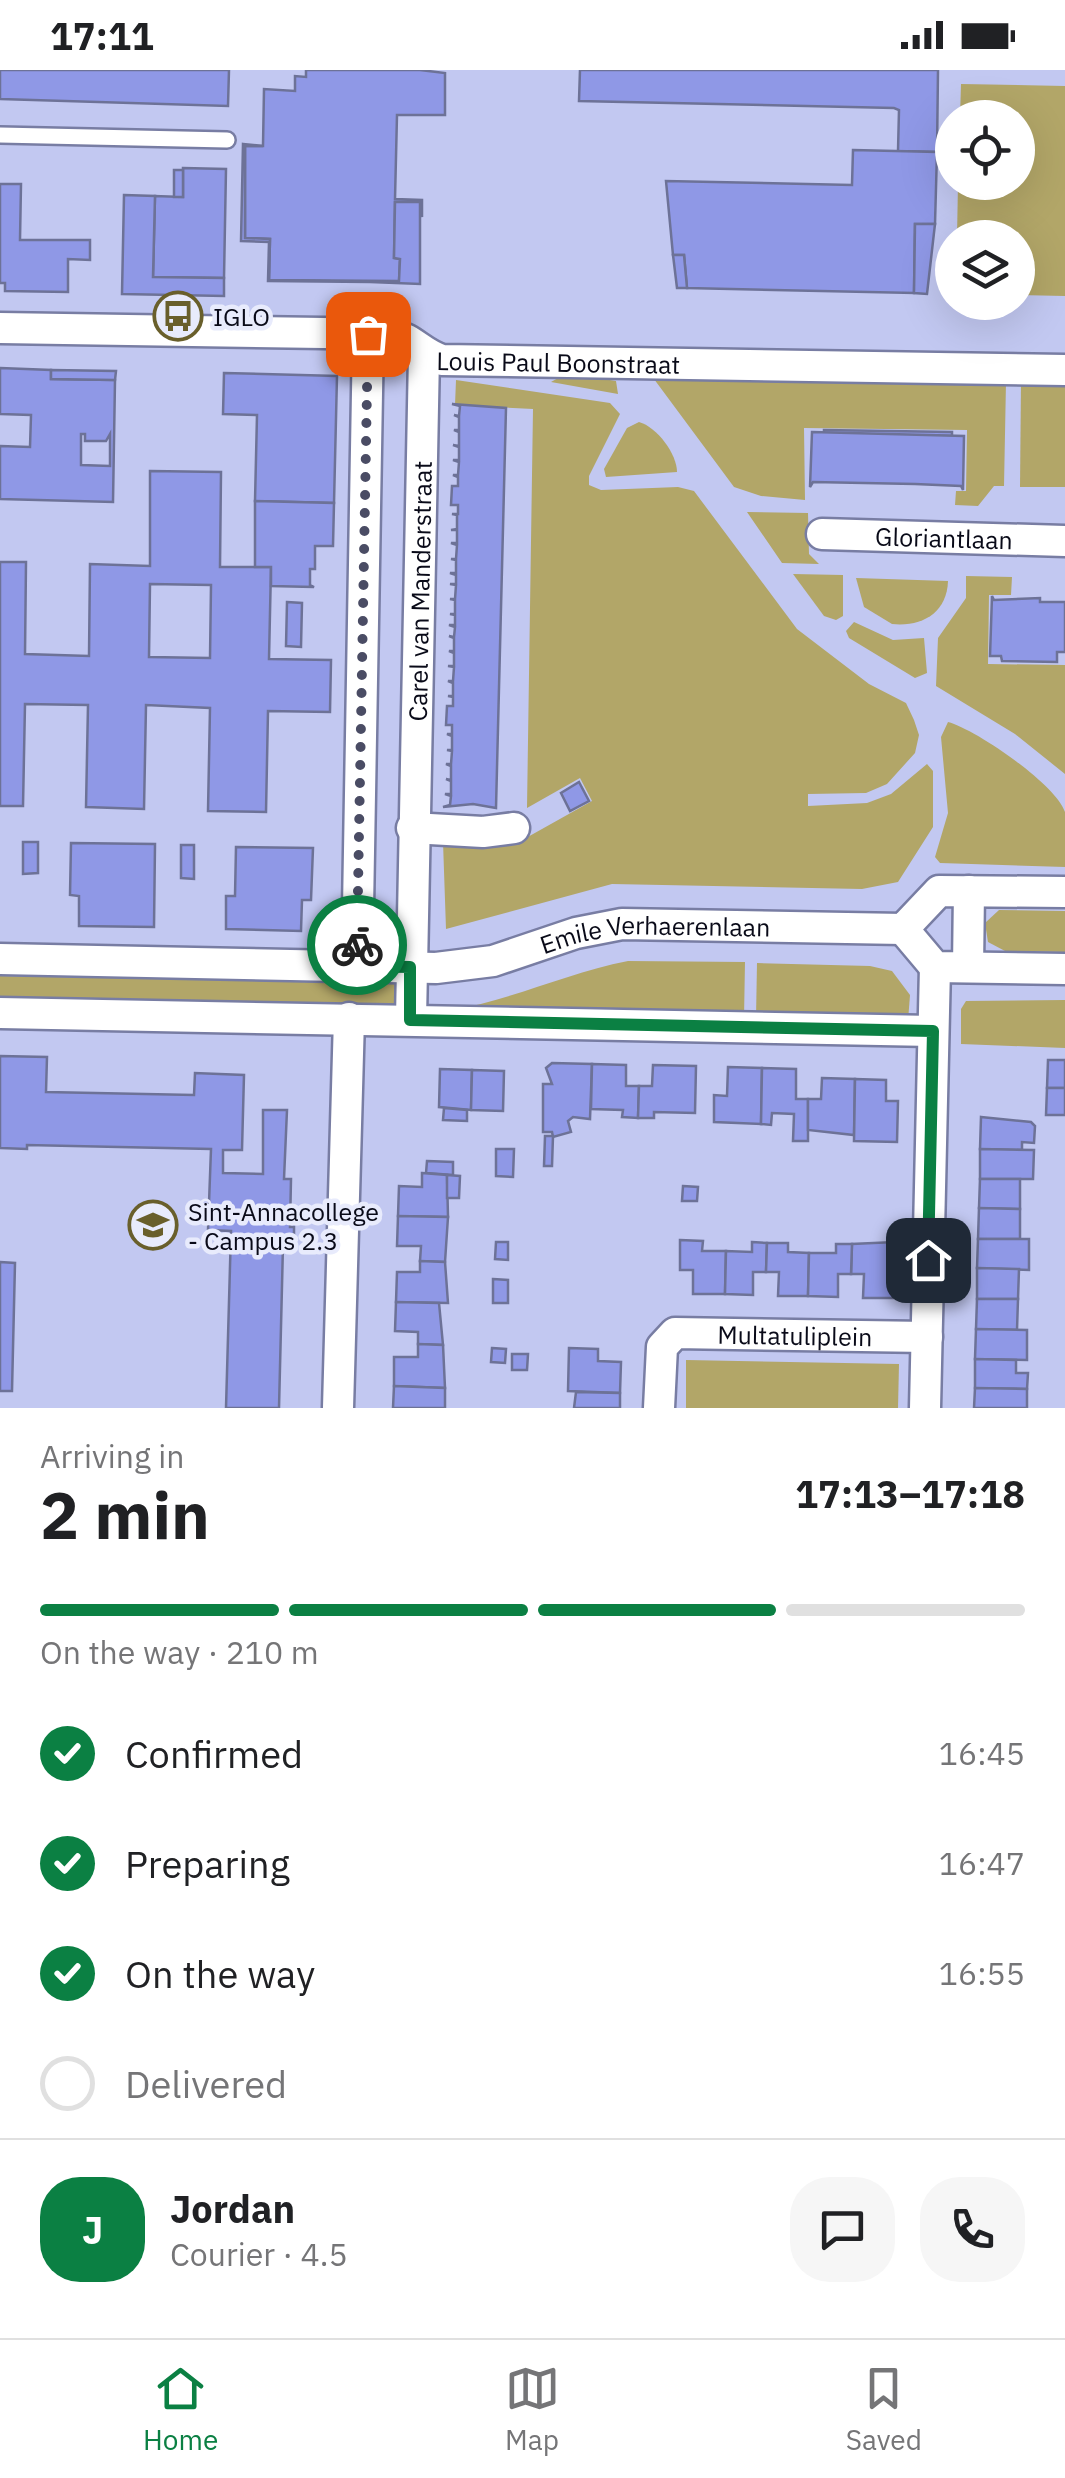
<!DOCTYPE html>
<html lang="en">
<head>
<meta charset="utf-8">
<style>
	body { margin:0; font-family:"IBM Plex Sans",sans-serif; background:#f6f6f6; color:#202124; height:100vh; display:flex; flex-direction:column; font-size:38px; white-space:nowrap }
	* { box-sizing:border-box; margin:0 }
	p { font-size:32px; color:#757577 }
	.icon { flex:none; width:55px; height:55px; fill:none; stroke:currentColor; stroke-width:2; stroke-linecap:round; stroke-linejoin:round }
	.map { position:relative; height:1338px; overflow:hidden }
	.details { display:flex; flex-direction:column; background:#fff; flex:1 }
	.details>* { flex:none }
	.fabs { position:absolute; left:935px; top:30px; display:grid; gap:20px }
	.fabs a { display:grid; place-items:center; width:100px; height:100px; border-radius:50%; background:#fff; box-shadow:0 10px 40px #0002; font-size:50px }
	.pin { position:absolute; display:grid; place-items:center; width:85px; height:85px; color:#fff; margin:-42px; border-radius:20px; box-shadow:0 5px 15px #0006 }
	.courier { position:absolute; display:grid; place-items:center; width:100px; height:100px; margin:-50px; border:8px solid #0b8043; border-radius:50%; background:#fff; color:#222; box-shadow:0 2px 12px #0007 }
	.overview em { font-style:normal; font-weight:700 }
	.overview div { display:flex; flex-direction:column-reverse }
	.overview { display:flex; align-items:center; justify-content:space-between; height:170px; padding:0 40px }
	h1 { font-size:65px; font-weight:700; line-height:75px }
	.bar { display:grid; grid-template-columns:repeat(4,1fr); gap:15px 10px; align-content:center; height:120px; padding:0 40px }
	.bar i { height:12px; border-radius:8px; background:#e0e0e0 }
	.bar .selected { background:#0b8043 }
	.bar p { grid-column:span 4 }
	.line { display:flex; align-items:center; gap:25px; padding:0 40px; border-top:2px solid #e0e0e0 }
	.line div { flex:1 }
	.round { display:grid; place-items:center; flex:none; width:105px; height:105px; border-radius:40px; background:#f6f6f6 }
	ol { padding:0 40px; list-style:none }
	li { display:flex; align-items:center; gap:30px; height:110px }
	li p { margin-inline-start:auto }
	li .icon { padding:10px; border-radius:50%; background:#0b8043; color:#fff; stroke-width:4 }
	li:last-child { color:#757577 }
	li i { width:55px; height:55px; border:5px solid #e0e0e0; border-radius:50% }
	.status { display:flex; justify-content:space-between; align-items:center; height:70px; padding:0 50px; background:#fff; direction:ltr }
	.status svg { height:28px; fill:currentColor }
	.tabs { display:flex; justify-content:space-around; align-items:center; height:140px; border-top:2px solid #e0e0e0; background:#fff; font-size:28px; color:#757577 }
	.tabs a { display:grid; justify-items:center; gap:5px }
	.tabs .selected { color:#0b8043 }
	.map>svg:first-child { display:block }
	.green { fill:#b2a668 }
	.building { fill:#8f98e6; stroke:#6d7297; stroke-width:2.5; fill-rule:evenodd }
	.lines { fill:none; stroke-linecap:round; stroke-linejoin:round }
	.service-casing { stroke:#787da3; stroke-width:20 }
	.minor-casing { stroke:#787da3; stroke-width:35 }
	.service { stroke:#fff; stroke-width:15 }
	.minor { stroke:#fff; stroke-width:30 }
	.done { stroke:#4a4c64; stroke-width:10; stroke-dasharray:0 18 }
	.route { stroke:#0b8043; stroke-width:12 }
	.labels { text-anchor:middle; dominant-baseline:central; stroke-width:9; stroke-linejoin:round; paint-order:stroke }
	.poi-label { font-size:25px; fill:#090a18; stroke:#e8ebfc; text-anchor:start }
	.street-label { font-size:25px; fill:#090a18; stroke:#e8ebfc }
</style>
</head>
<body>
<div class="status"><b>17:11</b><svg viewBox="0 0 49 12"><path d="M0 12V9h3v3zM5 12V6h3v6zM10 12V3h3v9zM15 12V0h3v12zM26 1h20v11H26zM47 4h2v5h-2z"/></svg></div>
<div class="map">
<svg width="1065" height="1338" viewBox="0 0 1065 1338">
	<rect width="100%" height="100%" fill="#c2c8f1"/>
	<!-- green -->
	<g class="green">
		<polygon points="961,14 1065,16 1065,226 1018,225 1018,168 957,167 958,113 1018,112 1018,48 960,47"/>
		<polygon points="567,303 616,311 618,324 551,312"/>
		<polygon points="651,305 1006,312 1004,416 994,416 978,436 955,435 956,421 966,421 967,360 804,358 805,430 761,426 734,417"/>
		<polygon points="456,310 610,333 620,344 589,406 589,415 601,420 678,417 694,421 797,559 869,614 906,633 914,650 919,665 915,683 887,714 866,723 808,724 808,736 867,733 891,724 927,694 933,701 933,757 898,812 862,819 612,814 446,859 443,772 517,773 592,731 580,708 527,738 533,339 455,335"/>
		<polygon points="1021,312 1065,312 1065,417 1020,417"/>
		<path d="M639,352C657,357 677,384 677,402L606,407L604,399L627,358Z"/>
		<polygon points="747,442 808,443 809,484 819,494 782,493"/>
		<polygon points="793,504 843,505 843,546 836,550 824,546"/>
		<polygon points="966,506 1012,507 1011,525 989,525 988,594 1065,595 1065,704 1015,664 936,616 938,568 966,528"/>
		<path d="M856,508L948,511C947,543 922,557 892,554L864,537Z"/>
		<polygon points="854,552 893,570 924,568 927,603 915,608 849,568 846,561"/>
		<path d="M948,652C975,659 1056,714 1065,742C1065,756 1065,781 1065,797L940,793L935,787L948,743L941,667Z"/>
		<polygon points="999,840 1065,841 1065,882 1005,881 988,872 985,853"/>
		<path d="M628,891L745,892L744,948L451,940C512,930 567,903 628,891Z"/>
		<polygon points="757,893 870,896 892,901 910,925 908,951 756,948"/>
		<polygon points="0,906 396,913 396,938 0,930"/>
		<polygon points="1065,930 1065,978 961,974 961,939 966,931"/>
		<polygon points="686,1290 899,1294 898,1338 686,1338"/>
	</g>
	<!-- building -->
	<g class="building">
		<polygon points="0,0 229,0 228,36 0,29"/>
		<polygon points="420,0 445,3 445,45 397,45 395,129 422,130 422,147 420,132 395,132 394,188 400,189 399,211 269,210 270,169 245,168 245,76 263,76 264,19 295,21 295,6 306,7 306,0"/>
		<polygon points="580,0 938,0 937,82 898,81 899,40 894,38 579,31"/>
		<polygon points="243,74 263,76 245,76 245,168 270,169 269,210 370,212 268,211 269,172 241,171"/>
		<polygon points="853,80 937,82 935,154 915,154 914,223 687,218 684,185 673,185 666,111 852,115"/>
		<polygon points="183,98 226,99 224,208 153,207 155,126 183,127"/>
		<rect x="174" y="100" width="9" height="27"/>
		<polygon points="0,114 21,114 20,170 90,170 90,190 68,189 68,222 5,221 5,213 0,213"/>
		<polygon points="124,125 155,126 153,207 224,208 224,226 122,224"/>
		<polygon points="395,132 420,132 420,214 370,212 399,211 400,189 394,188"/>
		<polygon points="915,154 935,154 927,224 914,223"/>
		<polygon points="673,185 684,185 687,218 677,218"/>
		<path d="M0,298L51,300V309L115,310L113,432L0,429V376L30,377L31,345L0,344ZM81,364H85V371H106L110,364V396L81,395Z"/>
		<polygon points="51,300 116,301 115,310 51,309"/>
		<polygon points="224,303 337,306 334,433 255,431 257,345 223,344"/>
		<polygon points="452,334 506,338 496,738 473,734 443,737 450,735 451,726 445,724 451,724 451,711 446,709 451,710 451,696 446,694 451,694 452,681 447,680 452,680 452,666 447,664 452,664 452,655 446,655 447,636 453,636 453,627 448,626 453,626 453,613 448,611 453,611 454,597 448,596 454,596 454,583 449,581 454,581 454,568 449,566 454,567 455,557 449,555 455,555 455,545 450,544 455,544 455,530 450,529 455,529 456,515 450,514 456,514 456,505 450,503 456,503 456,490 451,489 456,489 457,475 451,473 457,473 457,460 451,460 457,459 457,445 452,444 458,444 458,435 451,435 452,416 458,416 458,407 453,405 458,405 459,392 453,390 459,390 459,377 453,375 459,376 459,362 454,360 459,360 459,347 454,345 459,346 460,336"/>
		<polygon points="824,360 952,362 952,366 824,364"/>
		<polygon points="812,362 964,366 963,420 961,416 915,414 813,412 810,417"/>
		<path d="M150,401L221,402L220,497H271L269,589L331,590L330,642L268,641L266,742L208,741L210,638L146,635L144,739L86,737L88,635L25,634L23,736H0V492H26L25,584L89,586L90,494L150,496ZM150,514L211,515L210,588L149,587Z"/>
		<polygon points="255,431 334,433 333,476 315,476 315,499 310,499 310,515 314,517 271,516 271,497 255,497"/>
		<polygon points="992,526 994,530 1040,528 1040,532 1065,532 1065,582 1057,582 1057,592 1002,591 1001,586 990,586"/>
		<polygon points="287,532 302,533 301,577 286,576"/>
		<polygon points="579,712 589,731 570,741 561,723"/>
		<polygon points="23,772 38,772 38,803 23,804"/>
		<polygon points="71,773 155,774 154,857 79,856 79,826 70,825"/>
		<polygon points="181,775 194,775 194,809 181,808"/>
		<polygon points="236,777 313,778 311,830 302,830 301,861 226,859 226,826 235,826"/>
		<polygon points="0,986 47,987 46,1022 194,1025 195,1003 244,1005 242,1080 223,1080 223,1103 263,1104 263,1040 287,1040 284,1109 291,1109 290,1157 294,1157 294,1176 283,1175 279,1338 226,1338 231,1161 208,1160 211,1079 27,1075 27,1079 0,1078"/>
		<polygon points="1048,990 1065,990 1065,1018 1047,1018"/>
		<polygon points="552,993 592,994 590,1049 573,1047 568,1051 571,1062 553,1067 552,1062 543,1062 543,1014 552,1014 546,998"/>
		<polygon points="592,994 626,995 626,1016 639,1016 638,1048 622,1047 623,1040 591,1039"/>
		<polygon points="653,995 696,996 695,1043 654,1042 654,1048 638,1048 639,1016 652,1016"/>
		<polygon points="728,997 762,998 761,1054 714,1052 714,1025 727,1026"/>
		<polygon points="762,998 796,999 796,1029 808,1029 808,1071 793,1071 794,1044 772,1043 771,1055 761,1054"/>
		<polygon points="440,999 472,1000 471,1040 439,1037"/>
		<polygon points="472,1000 504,1001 503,1041 471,1040"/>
		<polygon points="822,1008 855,1009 854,1065 808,1060 808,1029 821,1029"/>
		<polygon points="855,1009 886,1010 886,1031 898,1031 897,1072 854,1071"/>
		<polygon points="1047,1018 1065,1018 1065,1045 1046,1045"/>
		<polygon points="444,1038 467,1040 467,1051 443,1050"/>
		<polygon points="981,1047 1031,1052 1035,1056 1034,1073 1022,1072 1022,1080 980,1079"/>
		<polygon points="545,1066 553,1066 552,1096 544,1096"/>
		<polygon points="496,1079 514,1079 513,1107 496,1106"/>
		<polygon points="980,1079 1034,1080 1033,1109 980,1109"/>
		<polygon points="427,1091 453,1092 453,1105 426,1103"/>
		<polygon points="422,1103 447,1105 448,1147 398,1146 399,1116 422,1117"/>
		<polygon points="447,1105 460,1106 459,1128 447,1128"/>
		<polygon points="980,1109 1020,1109 1020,1139 979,1138"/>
		<polygon points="683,1116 698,1117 697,1131 682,1131"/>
		<polygon points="979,1138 1020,1139 1020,1169 978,1169"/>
		<polygon points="398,1146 448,1147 445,1192 420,1191 421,1176 397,1176"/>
		<polygon points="978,1169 1029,1169 1029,1200 977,1198"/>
		<polygon points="680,1170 703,1171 702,1181 726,1181 725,1224 693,1224 693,1200 680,1200"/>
		<polygon points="496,1172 508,1172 508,1190 495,1189"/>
		<polygon points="752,1172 767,1173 766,1202 753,1202 753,1225 725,1224 726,1181 752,1182"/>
		<polygon points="895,1172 893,1228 863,1228 864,1204 851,1204 852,1174"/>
		<polygon points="767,1173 788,1173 788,1182 809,1183 808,1226 778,1226 779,1202 766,1202"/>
		<polygon points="836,1174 852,1174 851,1204 838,1204 838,1227 808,1226 809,1183 836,1183"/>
		<polygon points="420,1191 445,1192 448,1233 396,1232 397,1202 420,1202"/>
		<polygon points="0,1192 15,1193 12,1321 0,1321"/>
		<polygon points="977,1198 1019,1199 1018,1229 977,1229"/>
		<polygon points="493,1209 508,1210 508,1233 493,1233"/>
		<polygon points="977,1229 1018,1229 1017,1260 976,1259"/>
		<polygon points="396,1232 439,1233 443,1275 418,1274 418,1262 395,1261"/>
		<polygon points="976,1259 1027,1260 1027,1290 975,1289"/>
		<polygon points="418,1274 443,1275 445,1318 394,1316 394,1287 418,1287"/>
		<polygon points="492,1278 506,1279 505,1293 491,1292"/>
		<polygon points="569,1278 598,1279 598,1291 621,1292 620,1323 568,1321"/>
		<polygon points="512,1284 528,1284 527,1300 512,1300"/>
		<polygon points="975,1289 1016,1290 1016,1303 1028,1303 1027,1319 975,1318"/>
		<polygon points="394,1316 445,1318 445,1338 393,1338"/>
		<polygon points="975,1318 1027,1319 1027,1338 974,1338"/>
		<polygon points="576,1322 620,1323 620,1338 574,1338"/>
	</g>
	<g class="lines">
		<!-- service casing -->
		<g class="service-casing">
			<polyline id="service" points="0,65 227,70"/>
		</g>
		<!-- minor casing -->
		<g class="minor-casing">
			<g id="minor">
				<path id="s1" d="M0,258L392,264C413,269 422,284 442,290L1065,300"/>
				<path id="s2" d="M822,464L1065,471"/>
				<polyline points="412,758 483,762 514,758"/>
				<polyline points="903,859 935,897 1065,899"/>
				<path id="s3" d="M0,889L436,898L493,891L576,863L622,854L903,859L939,821L1065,822"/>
				<polyline points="357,896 368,265"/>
				<polyline points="968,897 969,821"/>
				<polyline points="0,943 933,961"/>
				<path id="s4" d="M411,949L424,285"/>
				<polyline points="338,1338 349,948"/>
				<path id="s5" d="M659,1338L662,1277L675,1263L927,1267"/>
				<polyline points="925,1338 935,897"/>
			</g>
		</g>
		<!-- service -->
		<use href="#service" class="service"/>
		<!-- minor -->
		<use href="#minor" class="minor"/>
	</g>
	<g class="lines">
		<!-- done -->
		<polyline class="done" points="357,875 368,264"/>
		<!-- route -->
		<polyline class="route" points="357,875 357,896 410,897 410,950 933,961 928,1190"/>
	</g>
	<!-- icons -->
	<defs>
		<g id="bus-ring" transform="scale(2.5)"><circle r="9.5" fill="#e8ebfc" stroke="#695f2b" stroke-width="1.5"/><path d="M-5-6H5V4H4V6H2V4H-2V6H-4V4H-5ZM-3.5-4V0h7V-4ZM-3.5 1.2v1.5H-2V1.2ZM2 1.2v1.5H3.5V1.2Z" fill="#695f2b"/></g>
		<g id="school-ring" transform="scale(2.5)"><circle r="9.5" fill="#e8ebfc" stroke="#695f2b" stroke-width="1.5"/><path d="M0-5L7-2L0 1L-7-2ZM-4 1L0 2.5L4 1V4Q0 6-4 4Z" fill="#695f2b"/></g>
	</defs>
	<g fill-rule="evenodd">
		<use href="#bus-ring" x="178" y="246"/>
		<use href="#school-ring" x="153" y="1155"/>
	</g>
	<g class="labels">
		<!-- poi labels -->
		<g class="poi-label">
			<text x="213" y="246">IGLO</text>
			<text x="188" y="1141">Sint-Annacollege<tspan x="188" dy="29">- Campus 2.3</tspan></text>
		</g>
		<!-- street labels -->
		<g class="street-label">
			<text stroke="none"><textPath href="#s1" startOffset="565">Louis Paul Boonstraat</textPath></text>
			<text stroke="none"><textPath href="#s2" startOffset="122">Gloriantlaan</textPath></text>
			<text stroke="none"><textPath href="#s4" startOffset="428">Carel van Manderstraat</textPath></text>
			<text stroke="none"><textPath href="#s3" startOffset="660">Emile Verhaerenlaan</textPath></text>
			<text stroke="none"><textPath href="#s5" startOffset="200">Multatuliplein</textPath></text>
		</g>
	</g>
</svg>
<div class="fabs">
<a><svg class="icon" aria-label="locate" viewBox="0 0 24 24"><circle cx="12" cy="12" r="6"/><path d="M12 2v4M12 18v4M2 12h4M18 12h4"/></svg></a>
<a><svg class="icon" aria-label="layers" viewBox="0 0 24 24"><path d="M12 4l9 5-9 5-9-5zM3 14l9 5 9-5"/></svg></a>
</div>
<div class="pin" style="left:368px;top:264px;background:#ea580c"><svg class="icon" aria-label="bag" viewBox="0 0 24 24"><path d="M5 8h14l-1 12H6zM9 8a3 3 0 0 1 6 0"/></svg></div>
<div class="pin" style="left:928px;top:1190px;background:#1f2937"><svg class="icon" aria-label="home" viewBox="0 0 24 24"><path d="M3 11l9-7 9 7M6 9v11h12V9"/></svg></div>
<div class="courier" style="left:357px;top:875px"><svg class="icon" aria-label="bike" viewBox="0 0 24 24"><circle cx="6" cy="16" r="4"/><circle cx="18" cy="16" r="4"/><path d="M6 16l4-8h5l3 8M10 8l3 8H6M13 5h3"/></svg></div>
</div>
<section class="details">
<div class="overview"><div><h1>2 min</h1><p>Arriving in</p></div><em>17:13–17:18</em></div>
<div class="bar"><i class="selected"></i><i class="selected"></i><i class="selected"></i><i></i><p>On the way · 210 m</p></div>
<ol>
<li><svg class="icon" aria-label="check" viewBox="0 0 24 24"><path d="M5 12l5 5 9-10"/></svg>Confirmed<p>16:45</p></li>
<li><svg class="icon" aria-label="check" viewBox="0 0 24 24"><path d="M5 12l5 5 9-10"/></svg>Preparing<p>16:47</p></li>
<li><svg class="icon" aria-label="check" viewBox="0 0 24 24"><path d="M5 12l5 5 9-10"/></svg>On the way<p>16:55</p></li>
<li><i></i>Delivered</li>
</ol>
<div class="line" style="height:180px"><b class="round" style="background:#0b8043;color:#fff">J</b><div><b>Jordan</b><p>Courier · 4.5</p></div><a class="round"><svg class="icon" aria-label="chat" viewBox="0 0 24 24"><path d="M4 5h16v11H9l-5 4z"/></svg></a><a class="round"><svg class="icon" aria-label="phone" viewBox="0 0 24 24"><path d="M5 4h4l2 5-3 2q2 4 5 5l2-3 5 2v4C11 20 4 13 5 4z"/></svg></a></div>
</section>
<nav class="tabs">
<a class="selected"><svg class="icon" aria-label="home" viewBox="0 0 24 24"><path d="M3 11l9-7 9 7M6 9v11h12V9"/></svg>Home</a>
<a><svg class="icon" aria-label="map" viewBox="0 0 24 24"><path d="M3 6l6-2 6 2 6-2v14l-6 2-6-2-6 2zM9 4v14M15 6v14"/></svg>Map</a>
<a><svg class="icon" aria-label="saved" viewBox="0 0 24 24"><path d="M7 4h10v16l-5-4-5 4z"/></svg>Saved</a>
</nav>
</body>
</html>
